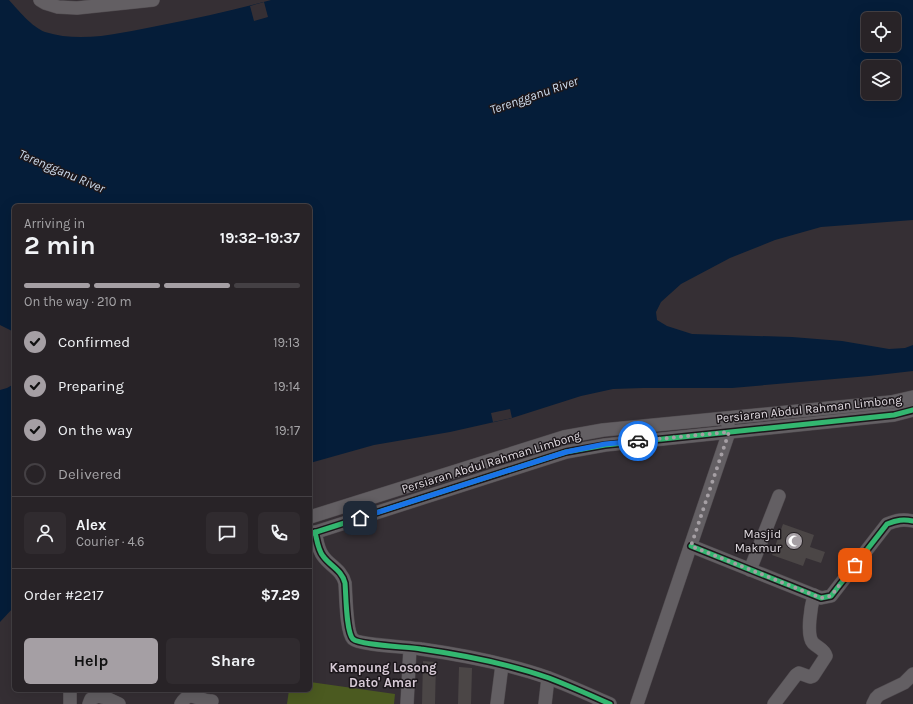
<!DOCTYPE html>
<html lang="en">
<head>
<meta charset="utf-8">
<style>
	body { margin:0; font-family:Karla,sans-serif; background:#302b2f; color:#f1f3f6; height:100vh; display:flex; flex-direction:column; font-size:15px; white-space:nowrap }
	* { box-sizing:border-box; margin:0 }
	p { font-size:13px; color:#a5a4a7 }
	.icon { flex:none; width:22px; height:22px; fill:none; stroke:currentColor; stroke-width:2; stroke-linecap:round; stroke-linejoin:round }
	.map { position:relative; flex:1; overflow:hidden }
	.panel { position:absolute; left:12px; top:204px; width:300px; height:488px; display:flex; flex-direction:column; background:#282327; border-radius:6px; box-shadow:0 4px 16px #0002,0 0 0 1px #444044 }
	.panel>* { flex:none }
	.tools { position:absolute; left:861px; top:12px; display:grid; gap:8px }
	.tools a { display:grid; place-items:center; width:40px; height:40px; border-radius:6px; background:#282327; box-shadow:0 4px 16px #0002,0 0 0 1px #444044; font-size:20px }
	.pin { position:absolute; display:grid; place-items:center; width:34px; height:34px; color:#fff; margin:-17px; border-radius:8px; box-shadow:0 2px 6px #0006 }
	.courier { position:absolute; display:grid; place-items:center; width:40px; height:40px; margin:-20px; border:3px solid #1a73e8; border-radius:50%; background:#fff; color:#222; box-shadow:0 1px 5px #0007 }
	.summary em { font-style:normal; font-weight:700 }
	.summary div { display:flex; flex-direction:column-reverse }
	.summary { display:flex; align-items:center; justify-content:space-between; height:68px; padding:0 12px }
	h1 { font-size:26px; font-weight:700; line-height:30px }
	.bar { display:grid; grid-template-columns:repeat(4,1fr); gap:6px 4px; align-content:center; height:48px; padding:0 12px }
	.bar i { height:5px; border-radius:3px; background:#444044 }
	.bar .current { background:#a59fa4 }
	.bar p { grid-column:span 4 }
	.line { display:flex; align-items:center; gap:10px; padding:0 12px; border-top:1px solid #444044 }
	.line div { flex:1 }
	.round { display:grid; place-items:center; flex:none; width:42px; height:42px; border-radius:6px; background:#302b2f }
	ol { padding:0 12px; list-style:none }
	li { display:flex; align-items:center; gap:12px; height:44px }
	li p { margin-inline-start:auto }
	li .icon { padding:4px; border-radius:50%; background:#a59fa4; color:#111; stroke-width:4 }
	li:last-child { color:#a5a4a7 }
	li i { width:22px; height:22px; border:2px solid #444044; border-radius:50% }
	.button { display:flex; gap:8px; margin-top:auto; padding:8px 12px }
	.button a { flex:1; height:46px; border-radius:6px; background:#a59fa4; color:#111; font-size:16px; font-weight:700; line-height:46px; text-align:center }
	.button a+a { background:#302b2f; color:#f1f3f6 }
	.map>svg:first-child { display:block }
	.green { fill:#4b5a20 }
	.water { fill:#051d39; fill-rule:evenodd }
	.pier { fill:#352f34 }
	.building { fill:#4b4646 }
	.lines { fill:none; stroke-linecap:round; stroke-linejoin:round }
	.minor-casing { stroke:#504b4f; stroke-width:14 }
	.minor { stroke:#635f63; stroke-width:13 }
	.cycleway-casing { stroke:#1c171b; stroke-width:8 }
	.cycleway { stroke:#33b770; stroke-width:5 }
	.done { stroke:#a59fa4; stroke-width:4; stroke-dasharray:0 7.2 }
	.route { stroke:#1a73e8; stroke-width:5 }
	.labels { text-anchor:middle; dominant-baseline:central; stroke-width:3; stroke-linejoin:round; paint-order:stroke }
	.street-label { font-size:12px; fill:#e1dbe1; stroke:#1c171b }
	.poi-label { font-size:12px; fill:#e1dbe1; stroke:#1c171b; text-anchor:end }
	.water-label { font-size:13px; font-style:italic; fill:#ceddef; stroke:#1c171b }
	.neighbourhood-label { font-size:13px; font-weight:bold; fill:#d7cad6; stroke:#1c171b }
</style>
</head>
<body>
<div class="map">
<svg width="913" height="704" viewBox="0 0 913 704">
	<rect width="100%" height="100%" fill="#352f34"/>
	<!-- green -->
	<polygon class="green" points="310,682 395,694 394,704 287,704 289,690 310,690"/>
	<!-- water -->
	<g class="water">
		<path d="M0,0H9C18,10 32,27 45,32C83,44 124,32 162,25C199,18 235,10 271,0H913V220L821,227L775,240L730,258L681,284L661,302L656,312L657,320L667,326L692,334L792,337L842,341L889,349L905,348L913,345V371L869,376L732,388H643L613,389L581,396L512,418L450,432L374,445L310,463V206H14V332L0,325ZM868,19H894V45H868ZM868,67H894V93H868Z"/>
		<polygon points="14,384 14,607 0,622 0,390 7,388"/>
	</g>
	<!-- pier -->
	<g class="pier">
		<polygon points="264,2 268,17 254,21 250,6"/>
		<polygon points="510,409 512,418 493,422 491,413"/>
	</g>
	<!-- building -->
	<g class="building">
		<polygon points="783,524 814,535 810,547 825,552 821,563 806,558 803,566 772,555"/>
		<polygon points="423,661 436,662 435,704 422,704"/>
		<polygon points="459,667 472,668 471,704 458,704"/>
	</g>
	<g class="lines">
		<!-- minor casing -->
		<g class="minor-casing">
			<g id="minor">
				<polyline points="40,0 45,3 58,7 77,8 153,0"/>
				<polyline points="310,517 564,437 603,430 891,402 913,397"/>
				<path d="M315,532C317,540 318,550 323,556C330,566 342,570 345,583C346,594 346,632 353,639C359,645 409,647 421,649C463,655 509,664 549,678C570,686 590,695 610,704"/>
				<polyline points="310,534 566,452 605,445 894,415 913,410"/>
				<path d="M691,546L821,598L831,596L887,524C897,520 903,519 913,521"/>
				<polyline points="750,570 779,496"/>
				<polyline points="70,690 70,704"/>
				<polyline points="89,704 91,699 98,696 106,698 119,704"/>
				<path d="M181,704C190,688 199,702 212,701"/>
				<polyline points="407,704 410,648"/>
				<polyline points="497,704 502,665"/>
				<polyline points="545,704 548,678"/>
				<polyline points="637,704 729,432 728,425"/>
				<path d="M774,704L796,675L799,673L810,677L813,676L826,656C824,649 818,648 813,643C806,635 811,606 814,595"/>
				<polyline points="873,704 876,698 879,695 904,683 913,674"/>
			</g>
		</g>
		<!-- minor -->
		<use href="#minor" class="minor"/>
		<!-- cycleway casing -->
		<g class="cycleway-casing">
			<g id="cycleway">
				<path d="M315,532C317,540 318,550 323,556C330,566 342,570 345,583C346,594 346,632 353,639C359,645 409,647 421,649C463,655 509,664 549,678C570,686 590,695 610,704"/>
				<polyline points="310,534 566,452 605,445 894,415 913,410"/>
				<path d="M691,546L821,598L831,596L887,524C897,520 903,519 913,521"/>
			</g>
		</g>
		<!-- cycleway -->
		<use href="#cycleway" class="cycleway"/>
	</g>
	<g class="lines">
		<!-- done -->
		<polyline class="done" points="638,441 729,432 691,546 821,598 831,596 855,565"/>
		<!-- route -->
		<polyline class="route" points="360,518 566,452 605,444 638,441"/>
	</g>
	<!-- icons -->
	<defs>
		<g id="mosque-disc" transform="scale(0.9)"><circle r="9.5" fill="#a59fa4" stroke="#1c171b"/><path d="M3.5-4.9A6 6 0 1 0 3.5 4.9A5 5 0 1 1 3.5-4.9Z" fill="#fff"/></g>
	</defs>
	<g fill-rule="evenodd">
		<use href="#mosque-disc" x="794" y="541"/>
	</g>
	<g class="labels">
		<!-- street labels -->
		<g class="street-label">
			<text transform="translate(809 409) rotate(-6)">Persiaran Abdul Rahman Limbong</text>
			<text transform="translate(491 462) rotate(-17)">Persiaran Abdul Rahman Limbong</text>
		</g>
		<!-- poi labels -->
		<g class="poi-label">
			<text x="781" y="534">Masjid<tspan x="781" dy="14">Makmur</tspan></text>
		</g>
		<!-- water labels -->
		<g class="water-label">
			<text transform="translate(534 95) rotate(-19)">Terengganu River</text>
			<text transform="translate(62 171) rotate(23)">Terengganu River</text>
		</g>
		<!-- neighbourhood labels -->
		<g class="neighbourhood-label">
			<text x="383" y="667">Kampung Losong<tspan x="383" dy="15">Dato' Amar</tspan></text>
		</g>
	</g>
</svg>
<div class="tools">
<a><svg class="icon" aria-label="locate" viewBox="0 0 24 24"><circle cx="12" cy="12" r="6"/><path d="M12 2v4M12 18v4M2 12h4M18 12h4"/></svg></a>
<a><svg class="icon" aria-label="layers" viewBox="0 0 24 24"><path d="M12 4l9 5-9 5-9-5zM3 14l9 5 9-5"/></svg></a>
</div>
<div class="pin" style="left:855px;top:565px;background:#ea580c"><svg class="icon" aria-label="bag" viewBox="0 0 24 24"><path d="M5 8h14l-1 12H6zM9 8a3 3 0 0 1 6 0"/></svg></div>
<div class="pin" style="left:360px;top:518px;background:#1f2937"><svg class="icon" aria-label="home" viewBox="0 0 24 24"><path d="M3 11l9-7 9 7M6 9v11h12V9"/></svg></div>
<div class="courier" style="left:638px;top:441px"><svg class="icon" aria-label="car" viewBox="0 0 24 24"><path d="M5 17H2v-5l4-1 3-4h7l3 4 3 1v5h-3M9 17h6M6 11h13"/><circle cx="7" cy="17" r="2"/><circle cx="17" cy="17" r="2"/></svg></div>
<section class="panel">
<div class="summary"><div><h1>2 min</h1><p>Arriving in</p></div><em>19:32–19:37</em></div>
<div class="bar"><i class="current"></i><i class="current"></i><i class="current"></i><i></i><p>On the way · 210 m</p></div>
<ol>
<li><svg class="icon" aria-label="check" viewBox="0 0 24 24"><path d="M5 12l5 5 9-10"/></svg>Confirmed<p>19:13</p></li>
<li><svg class="icon" aria-label="check" viewBox="0 0 24 24"><path d="M5 12l5 5 9-10"/></svg>Preparing<p>19:14</p></li>
<li><svg class="icon" aria-label="check" viewBox="0 0 24 24"><path d="M5 12l5 5 9-10"/></svg>On the way<p>19:17</p></li>
<li><i></i>Delivered</li>
</ol>
<div class="line" style="height:72px"><a class="round"><svg class="icon" aria-label="person" viewBox="0 0 24 24"><circle cx="12" cy="8" r="4"/><path d="M4 21q1-7 8-7t8 7"/></svg></a><div><b>Alex</b><p>Courier · 4.6</p></div><a class="round"><svg class="icon" aria-label="chat" viewBox="0 0 24 24"><path d="M4 5h16v11H9l-5 4z"/></svg></a><a class="round"><svg class="icon" aria-label="phone" viewBox="0 0 24 24"><path d="M5 4h4l2 5-3 2q2 4 5 5l2-3 5 2v4C11 20 4 13 5 4z"/></svg></a></div>
<div class="line" style="height:52px"><div>Order #2217</div><b>$7.29</b></div>
<div class="button"><a>Help</a><a>Share</a></div>
</section>
</div>
</body>
</html>
